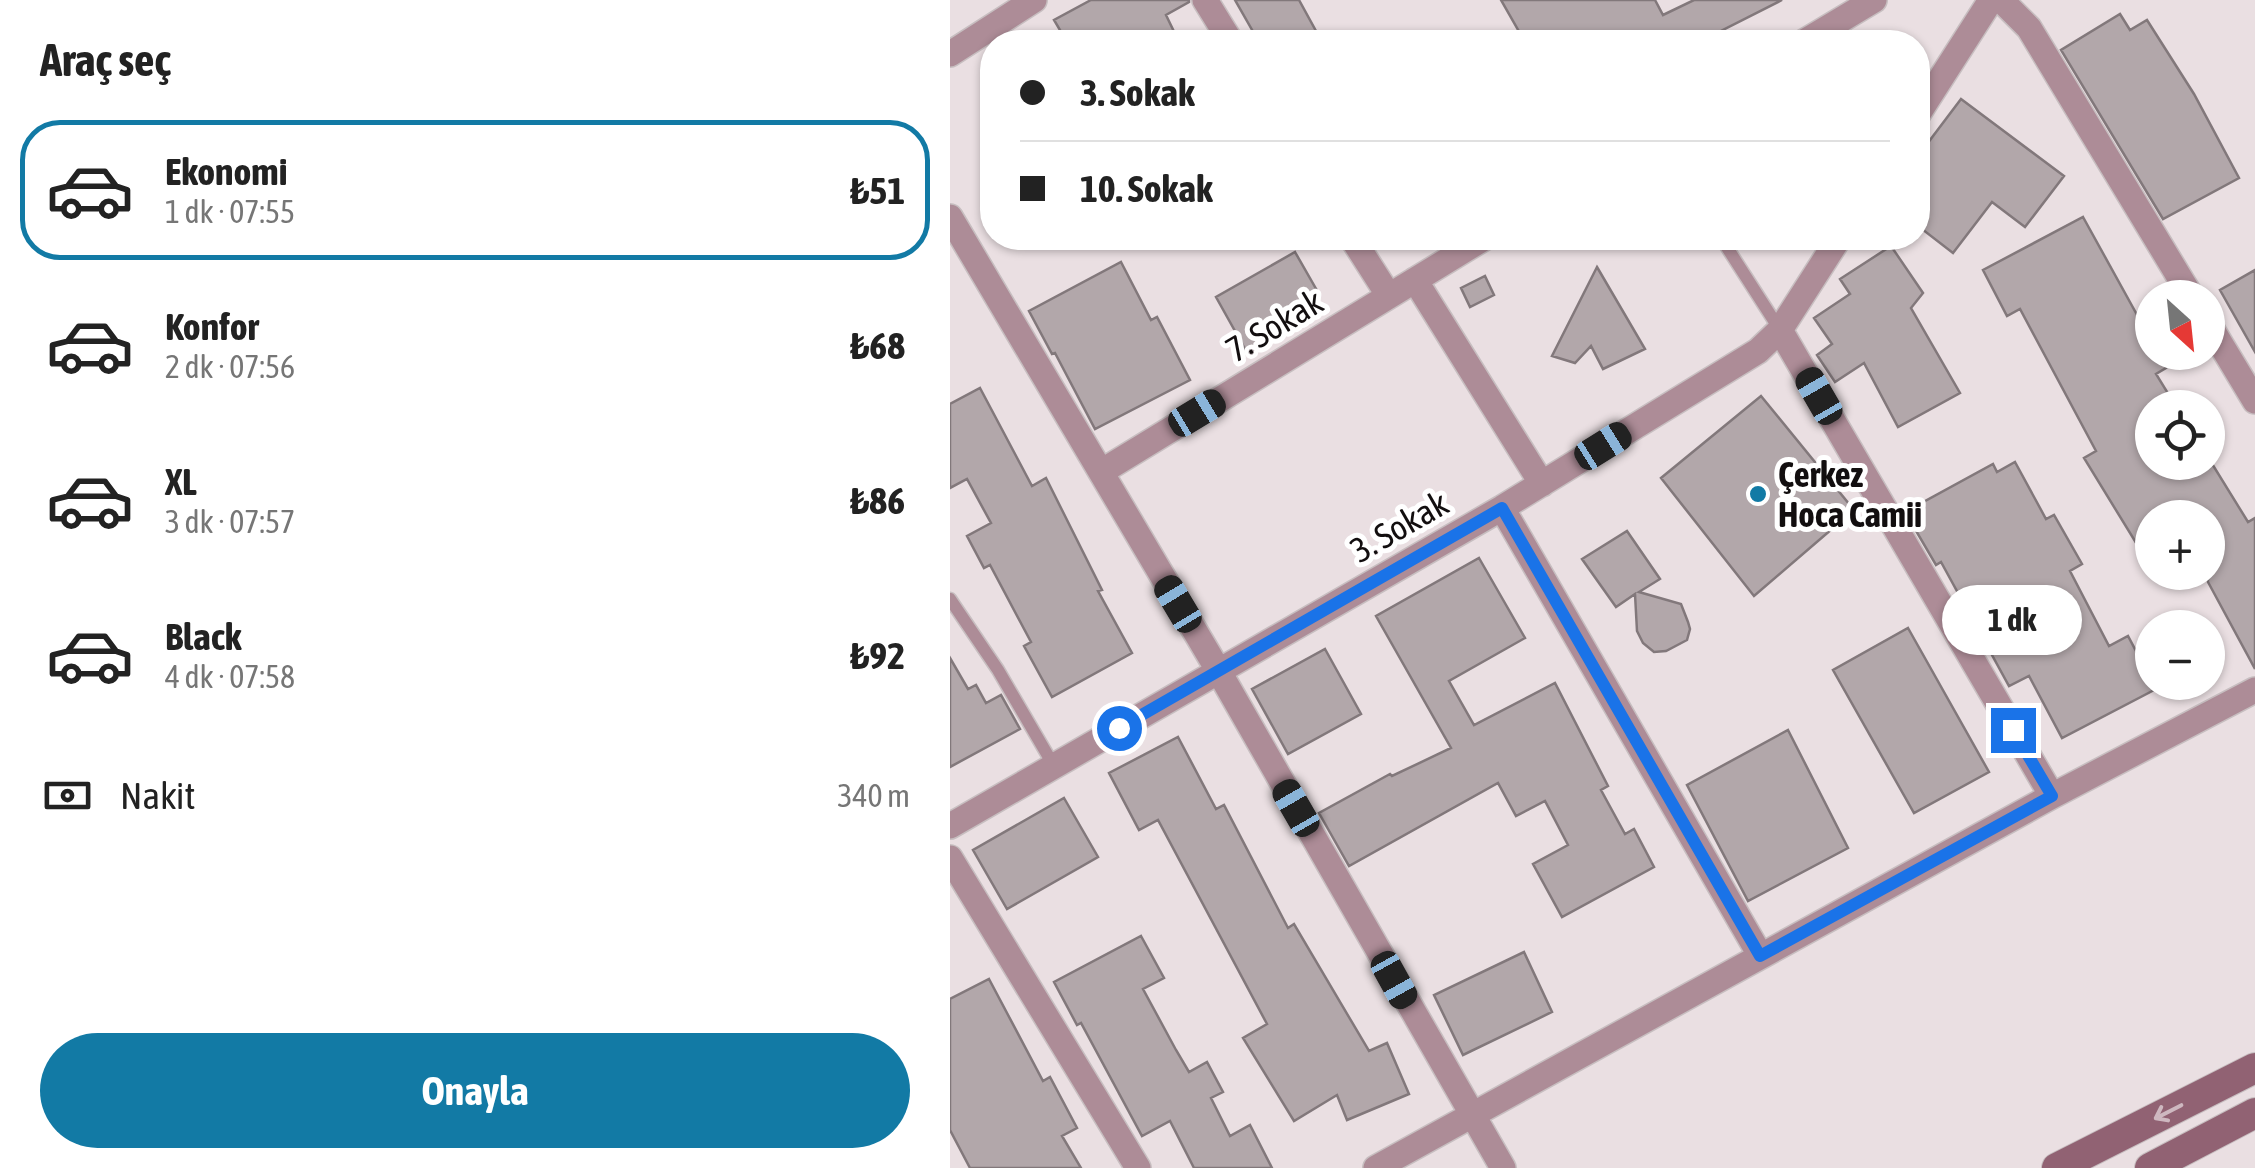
<!DOCTYPE html>
<html lang="tr">
<head>
<meta charset="utf-8">
<style>
	:root { --surface:#fff; --page:#f6f6f6; --text:#222; --muted:#767676; --line:#e0e0e0; --accent:#127aa5 }
	body { margin:0; font-family:"Asap Condensed",sans-serif; background:var(--page); color:var(--text); height:100vh; display:flex; flex-direction:column; font-size:38px; white-space:nowrap }
	* { box-sizing:border-box; margin:0 }
	p { font-size:32px; color:var(--muted) }
	.icon { flex:none; width:55px; height:55px; fill:none; stroke:currentColor; stroke-width:2; stroke-linecap:round; stroke-linejoin:round }
	.map { position:relative; flex:1; overflow:hidden }
	.drawer { display:flex; flex-direction:column; background:var(--surface); width:950px }
	.drawer>* { flex:none }
	.guide { position:absolute; left:30px; top:30px; width:950px; height:220px; border-radius:40px; box-shadow:0 2px 8px #0004; display:grid; align-content:center; height:220px; padding:0 40px; background:var(--surface) }
	.needle { width:65px; rotate:153deg }
	.buttons { position:absolute; left:1185px; top:280px; display:grid; gap:20px }
	.buttons a { display:grid; place-items:center; width:90px; height:90px; border-radius:50%; background:var(--surface); box-shadow:0 2px 8px #0004; font-size:50px }
	.end { position:absolute; width:45px; height:45px; margin:-22px; border:12px solid #1a73e8; background:#fff; box-shadow:0 0 0 5px #fff }
	.from { border-radius:50% }
	.bubble { position:absolute; height:70px; border-radius:35px; background:var(--surface); box-shadow:0 2px 8px #0004; font-size:32px; font-weight:700; line-height:70px; text-align:center }
	.car { position:absolute; width:30px; height:60px; margin:-30px -15px; border-radius:12px; box-shadow:0 0 8px 2px #0007; background:linear-gradient(#222 24%,#8ab4d8 0 40%,#222 0 76%,#8ab4d8 0 86%,#222 0) }
	.guide b { display:flex; align-items:center; gap:35px; height:95px; font-size:38px }
	.guide b+b { border-top:2px solid var(--line) }
	.guide i { width:25px; height:25px; background:var(--text) }
	ul { padding:0; list-style:none }
	li { display:flex; align-items:center; gap:30px; height:140px; margin:0 20px 15px; padding:0 20px; border:5px solid transparent; border-radius:40px }
	li div { flex:1 }
	li b { display:block; font-size:38px }
	li em { font-style:normal; font-weight:700 }
	li.selected { border-color:var(--accent) }
	li>.icon { width:90px; height:90px; stroke-width:1.5 }
	h2 { padding:0 40px; font-size:45px; line-height:120px }
	.pay { display:flex; align-items:center; gap:25px; height:110px; padding:0 40px; font-size:38px }
	.pay p { margin-inline-start:auto }
	.action { display:flex; gap:20px; margin-top:auto; padding:20px 40px }
	.action a { flex:1; height:115px; border-radius:60px; background:var(--accent); color:#fff; font-size:40px; font-weight:700; line-height:115px; text-align:center }
	main { display:flex; flex:1; min-height:0 }
	.map>svg:first-child { display:block }
	.building { fill:#b2a7aa; stroke:#82787b; stroke-width:2.5 }
	.lines { fill:none; stroke-linecap:round; stroke-linejoin:round }
	.lane-casing { stroke:#c7bec0; stroke-width:15 }
	.street-casing { stroke:#c7bec0; stroke-width:28 }
	.secondary-casing { stroke:#c7bec0; stroke-width:32 }
	.lane { stroke:#ad8c97; stroke-width:12 }
	.street { stroke:#ad8c97; stroke-width:25 }
	.secondary { stroke:#916273; stroke-width:30 }
	.oneway { stroke:#ceb8c0 }
	.route { stroke:#1a73e8; stroke-width:12 }
	.poi-dot { fill:#127aa5; stroke:#fff; stroke-width:4 }
	.labels { text-anchor:middle; dominant-baseline:central; stroke-width:10; stroke-linejoin:round; paint-order:stroke }
	.street-label { font-size:35px; fill:#120e0f; stroke:#fff }
	.poi-label { font-size:35px; font-weight:bold; fill:#120e0f; stroke:#fff; text-anchor:start }
</style>
</head>
<body>
<main>
<section class="drawer">
<h2>Araç seç</h2>
<ul>
<li class="selected"><svg class="icon" aria-label="car" viewBox="0 0 24 24"><path d="M5 17H2v-5l4-1 3-4h7l3 4 3 1v5h-3M9 17h6M6 11h13"/><circle cx="7" cy="17" r="2"/><circle cx="17" cy="17" r="2"/></svg><div><b>Ekonomi</b><p>1 dk · 07:55</p></div><em>₺51</em></li>
<li><svg class="icon" aria-label="car" viewBox="0 0 24 24"><path d="M5 17H2v-5l4-1 3-4h7l3 4 3 1v5h-3M9 17h6M6 11h13"/><circle cx="7" cy="17" r="2"/><circle cx="17" cy="17" r="2"/></svg><div><b>Konfor</b><p>2 dk · 07:56</p></div><em>₺68</em></li>
<li><svg class="icon" aria-label="car" viewBox="0 0 24 24"><path d="M5 17H2v-5l4-1 3-4h7l3 4 3 1v5h-3M9 17h6M6 11h13"/><circle cx="7" cy="17" r="2"/><circle cx="17" cy="17" r="2"/></svg><div><b>XL</b><p>3 dk · 07:57</p></div><em>₺86</em></li>
<li><svg class="icon" aria-label="car" viewBox="0 0 24 24"><path d="M5 17H2v-5l4-1 3-4h7l3 4 3 1v5h-3M9 17h6M6 11h13"/><circle cx="7" cy="17" r="2"/><circle cx="17" cy="17" r="2"/></svg><div><b>Black</b><p>4 dk · 07:58</p></div><em>₺92</em></li>
</ul>
<div class="pay"><svg class="icon" aria-label="cash" viewBox="0 0 24 24"><path d="M3 7h18v10H3z"/><circle cx="12" cy="12" r="2"/></svg>Nakit<p>340 m</p></div>
<div class="action"><a>Onayla</a></div>
</section>
<div class="map">
<svg width="1305" height="1168" viewBox="0 0 1305 1168">
	<rect width="100%" height="100%" fill="#eadfe2"/>
	<path class="building" d="M 141,0 L 239,0 L 239,2 L 216,15 L 229,42 L 117,42 L 104,20 Z
		M 285,0 L 349,0 L 372,42 L 309,42 Z
		M 551,0 L 705,0 L 713,15 L 744,0 L 832,0 L 749,42 L 575,42 Z
		M 1170,14 L 1180,30 L 1197,20 L 1244,94 L 1289,178 L 1213,219 L 1111,50 Z
		M 1011,99 L 1114,176 L 1075,227 L 1042,202 L 1003,253 L 968,226 L 968,156 Z
		M 1133,217 L 1202,342 L 1202,352 L 1208,352 L 1216,368 L 1206,374 L 1227,408 L 1202,408 L 1202,462 L 1261,462 L 1298,522 L 1305,518 L 1305,669 L 1258,582 L 1258,518 L 1202,518 L 1202,537 L 1188,546 L 1134,458 L 1146,451 L 1070,309 L 1057,316 L 1033,270 Z
		M 941,246 L 973,293 L 961,308 L 1010,393 L 948,427 L 914,363 L 885,382 L 867,355 L 882,344 L 864,318 L 900,294 L 890,279 Z
		M 345,252 L 369,294 L 308,328 L 318,345 L 299,356 L 266,297 Z
		M 171,262 L 201,320 L 207,317 L 240,380 L 145,429 L 105,353 L 102,354 L 79,311 Z
		M 647,267 L 695,349 L 653,369 L 641,346 L 625,363 L 602,356 Z
		M 1305,270 L 1305,352 L 1270,290 Z
		M 535,276 L 544,295 L 520,307 L 511,288 Z
		M 30,388 L 82,486 L 96,478 L 152,590 L 148,591 L 182,653 L 102,697 L 74,646 L 81,642 L 40,565 L 34,568 L 17,536 L 41,523 L 17,479 L 0,488 L 0,404 Z
		M 811,396 L 904,510 L 804,596 L 711,478 Z
		M 1065,462 L 1096,519 L 1104,515 L 1132,564 L 1120,571 L 1159,646 L 1178,636 L 1206,689 L 1112,738 L 1079,676 L 1059,686 L 991,562 L 986,565 L 955,512 L 1043,464 L 1047,472 Z
		M 677,531 L 710,579 L 689,592 L 731,604 L 738,622 L 740,629 L 737,640 L 716,651 L 704,652 L 693,643 L 687,631 L 685,594 L 666,607 L 632,559 Z
		M 529,558 L 575,638 L 499,681 L 524,725 L 605,683 L 658,786 L 651,790 L 675,834 L 684,829 L 704,867 L 612,917 L 583,864 L 618,845 L 595,801 L 566,816 L 548,783 L 399,866 L 369,813 L 440,774 L 442,776 L 501,748 L 426,616 Z
		M 958,628 L 1039,772 L 964,813 L 883,670 Z
		M 375,649 L 411,714 L 338,754 L 302,689 Z
		M 0,658 L 18,689 L 26,685 L 36,703 L 51,695 L 70,729 L 0,767 Z
		M 838,730 L 898,848 L 798,901 L 737,785 Z
		M 228,737 L 266,809 L 274,805 L 338,928 L 344,924 L 419,1051 L 437,1043 L 459,1094 L 397,1120 L 387,1095 L 344,1121 L 293,1038 L 317,1024 L 208,820 L 189,830 L 159,773 Z
		M 114,798 L 148,857 L 57,909 L 23,850 Z
		M 191,936 L 214,978 L 193,989 L 226,1050 L 239,1072 L 257,1062 L 273,1092 L 261,1098 L 280,1136 L 300,1125 L 322,1168 L 244,1168 L 220,1121 L 192,1136 L 131,1023 L 127,1025 L 104,982 Z
		M 574,952 L 602,1012 L 513,1055 L 484,995 Z
		M 39,979 L 93,1081 L 100,1077 L 127,1128 L 112,1136 L 131,1168 L 20,1168 L 0,1130 L 0,999 Z"/>
	<g class="lines">
		<defs>
			<path id="lane" d="M 771,238 L 830,330
				M 0,599 L 48,670 L 104,766"/>
			<path id="street" d="M 255,0 L 281,42
				M 1051,0 L 1079,28 L 1242,298
				M 854,42 L 924,0
				M 0,54 L 84,0
				M 968,114 L 1041,0
				M 0,217 L 268,670 L 553,1168
				M 402,238 L 439,296
				M 465,280 L 592,484
				M 1258,323 L 1305,401
				M 830,330 L 1102,796
				M 151,472 L 534,238
				M 552,508 L 810,955
				M 0,826 L 552,508 L 808,351 L 830,330 L 889,238
				M 0,858 L 188,1168
				M 426,1168 L 1102,796 L 1305,690"/>
			<path id="secondary" d="M 1107,1168 L 1305,1068
				M 1200,1168 L 1305,1113"/>
		</defs>
		<use href="#lane" class="lane-casing"/>
		<use href="#street" class="street-casing"/>
		<use href="#secondary" class="secondary-casing"/>
		<use href="#lane" class="lane"/>
		<use href="#street" class="street"/>
		<use href="#secondary" class="secondary"/>
	</g>
	<defs><path id="oneway-shaft" d="M-6 0H5M1.5-3L5.5 0L1.5 3" fill="none" stroke-width="1.6" stroke-linecap="round" stroke-linejoin="round" transform="scale(2.5)"/></defs>
	<use class="oneway" href="#oneway-shaft" transform="translate(1218 1112) rotate(153)"/>
	<g class="lines">
		<path class="route" d="M 169,728 L 552,508 L 810,956 L 1102,796 L 1063,730"/>
	</g>
	<circle class="poi-dot" cx="808" cy="494" r="10"/>
	<g class="labels">
		<g class="street-label">
			<text transform="translate(324 325) rotate(-31)">7. Sokak</text>
			<text transform="translate(449 526) rotate(-30)">3. Sokak</text>
		</g>
		<g class="poi-label">
			<text x="828" y="474">Çerkez<tspan x="828" dy="40">Hoca Camii</tspan></text>
		</g>
	</g>
</svg>
<div class="buttons">
<a><svg class="needle" viewBox="-14 -14 28 28"><path d="M0-13l5 13h-10z" fill="#e53935"/><path d="M0 13l5-13h-10z" fill="#767676"/></svg></a>
<a><svg class="icon" aria-label="locate" viewBox="0 0 24 24"><circle cx="12" cy="12" r="6"/><path d="M12 2v4M12 18v4M2 12h4M18 12h4"/></svg></a>
<a>+</a>
<a>−</a>
</div>
<i class="end from" style="left:169px;top:728px"></i>
<i class="end" style="left:1063px;top:730px"></i>
<div class="bubble" style="left:992px;top:585px;width:140px">1 dk</div>
<i class="car" style="left:869px;top:396px;rotate:330deg"></i>
<i class="car" style="left:247px;top:413px;rotate:59deg"></i>
<i class="car" style="left:653px;top:446px;rotate:58deg"></i>
<i class="car" style="left:228px;top:604px;rotate:329deg"></i>
<i class="car" style="left:346px;top:808px;rotate:330deg"></i>
<i class="car" style="left:444px;top:980px;rotate:151deg"></i>
<div class="guide">
<b><i class="from"></i>3. Sokak</b>
<b><i></i>10. Sokak</b>
</div>
</div>
</main>
</body>
</html>
